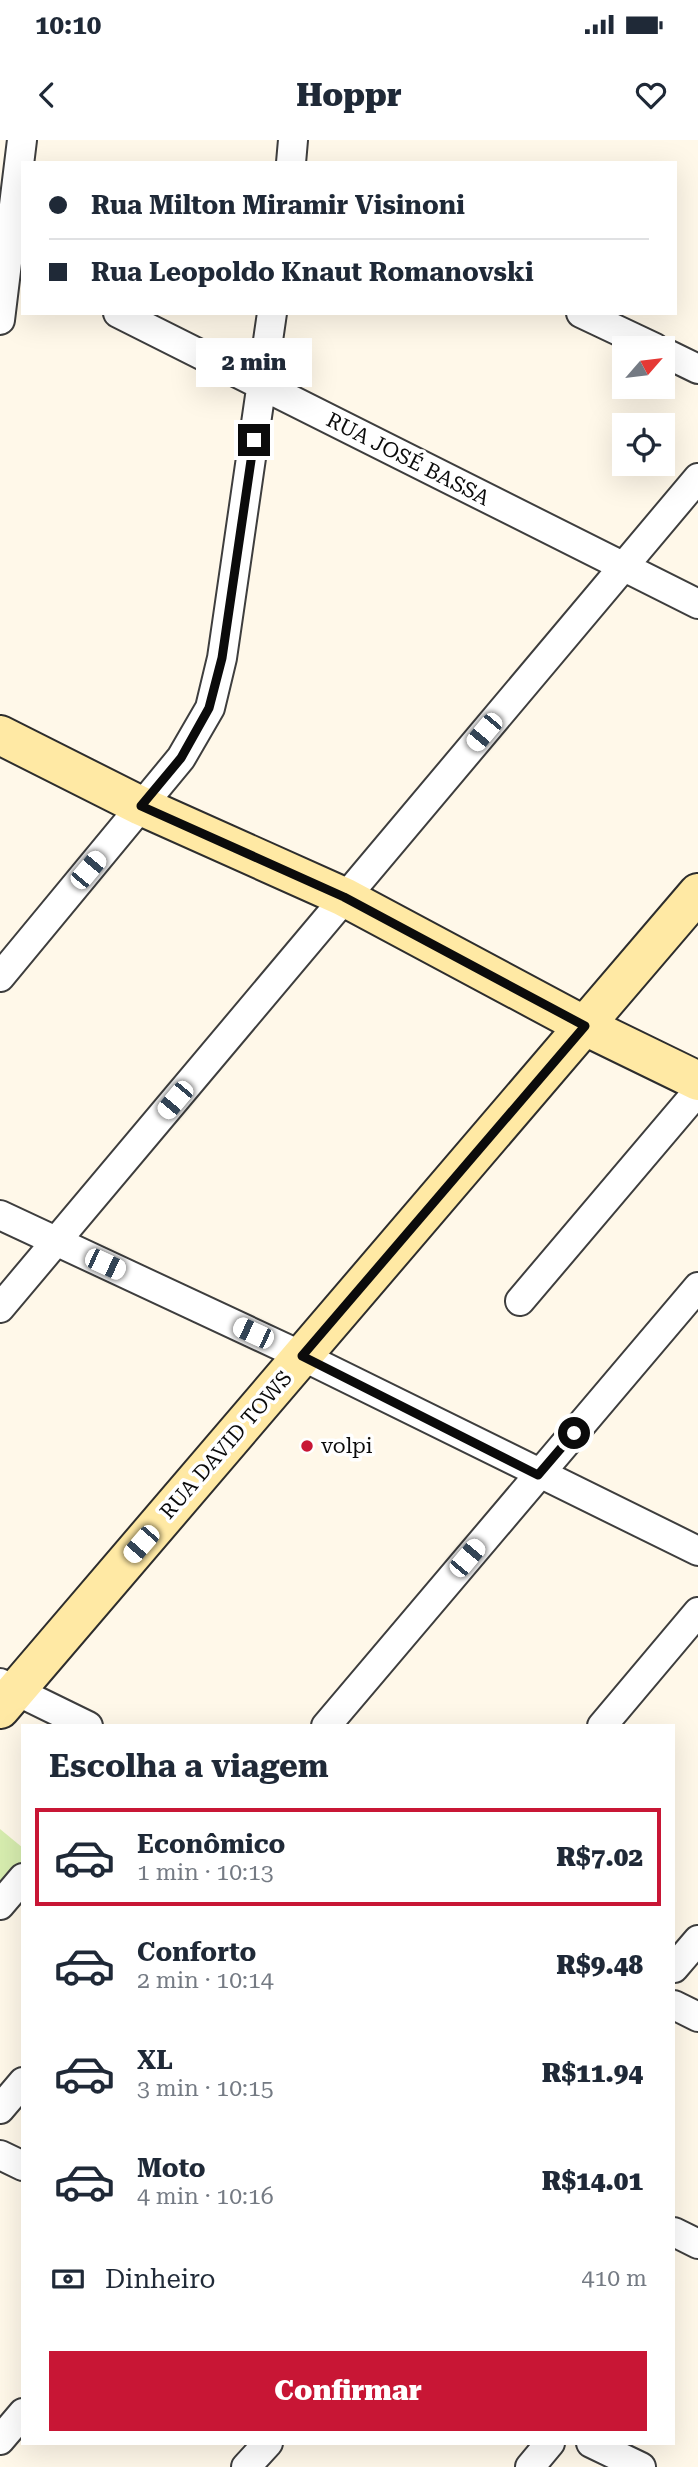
<!DOCTYPE html>
<html lang="pt">
<head>
<meta charset="utf-8">
<style>
	:root { --surface:#fff; --page:#f2f2f3; --text:#1f2937; --muted:#747a83; --line:#e0e1e3; --accent:#c81635 }
	body { margin:0; font-family:"Roboto Serif",serif; background:var(--page); color:var(--text); height:100vh; display:flex; flex-direction:column; font-size:26px; white-space:nowrap }
	* { box-sizing:border-box; margin:0 }
	p { font-size:23px; color:var(--muted) }
	.icon { flex:none; width:38px; height:38px; fill:none; stroke:currentColor; stroke-width:2; stroke-linecap:round; stroke-linejoin:round }
	.map { position:relative; flex:1; overflow:hidden }
	.side { position:absolute; left:21px; top:1584px; width:654px; height:721px; display:flex; flex-direction:column; background:var(--surface); border-radius:0px; box-shadow:0 7px 28px #0002 }
	.side>* { flex:none }
	.hud { position:absolute; left:21px; top:21px; width:656px; height:154px; border-radius:0px; box-shadow:0 7px 28px #0002; display:grid; align-content:center; height:154px; padding:0 28px; background:var(--surface) }
	.needle { width:46px; rotate:62deg }
	.buttons { position:absolute; left:612px; top:196px; display:grid; gap:14px }
	.buttons a { display:grid; place-items:center; width:63px; height:63px; border-radius:0px; background:var(--surface); box-shadow:0 7px 28px #0002; font-size:35px }
	.end { position:absolute; width:32px; height:32px; margin:-16px; border:9px solid #0b0b0b; background:#fff; box-shadow:0 0 0 4px #fff }
	.from { border-radius:50% }
	.bubble { position:absolute; height:49px; border-radius:0px; background:var(--surface); box-shadow:0 7px 28px #0002; font-size:23px; font-weight:800; line-height:49px; text-align:center }
	.car { position:absolute; width:21px; height:42px; margin:-21px -10px; border-radius:9px; box-shadow:0 0 5px 2px #0007; background:linear-gradient(#fff 24%,#345 0 40%,#fff 0 76%,#345 0 86%,#fff 0) }
	.hud b { display:flex; align-items:center; gap:24px; height:66px; font-size:26px }
	.hud b+b { border-top:2px solid var(--line) }
	.hud i { width:18px; height:18px; background:var(--text) }
	ul { padding:0; list-style:none }
	li { display:flex; align-items:center; gap:21px; height:98px; margin:0 14px 10px; padding:0 14px; border:4px solid transparent; border-radius:0px }
	li div { flex:1 }
	li b { display:block; font-size:26px }
	li em { font-style:normal; font-weight:800 }
	li.current { border-color:var(--accent) }
	li>.icon { width:63px; height:63px; stroke-width:1.5 }
	h2 { padding:0 28px; font-size:32px; line-height:84px }
	.pay { display:flex; align-items:center; gap:18px; height:77px; padding:0 28px; font-size:26px }
	.pay p { margin-inline-start:auto }
	.action { display:flex; gap:14px; margin-top:auto; padding:14px 28px }
	.action a { flex:1; height:80px; border-radius:0px; background:var(--accent); color:#fff; font-size:28px; font-weight:800; line-height:80px; text-align:center }
	.status { display:flex; justify-content:space-between; align-items:center; height:49px; padding:0 35px; background:var(--surface); direction:ltr }
	.status svg { height:19px; fill:currentColor }
	header { display:flex; justify-content:space-between; align-items:center; height:91px; padding:0 28px; background:var(--surface); font-size:32px; font-weight:800 }
	.map>svg:first-child { display:block }
	.green { fill:#d7edaf }
	.lines { fill:none; stroke-linecap:round; stroke-linejoin:round }
	.street-casing { stroke:#3e3e3e; stroke-width:32 }
	.secondary-casing { stroke:#2d2d2d; stroke-width:42 }
	.street { stroke:#fff; stroke-width:28 }
	.secondary { stroke:#ffe9a4; stroke-width:38 }
	.route { stroke:#0b0b0b; stroke-width:9 }
	.poi-dot { fill:#c81635; stroke:#fff; stroke-width:2.5 }
	.labels { text-anchor:middle; dominant-baseline:central; stroke-width:7; stroke-linejoin:round; paint-order:stroke }
	.street-label { font-size:21px; fill:#0b0b0b; stroke:#fff }
	.poi-label { font-size:21px; fill:#0b0b0b; stroke:#fff; text-anchor:start }
</style>
</head>
<body>
<div class="status"><b>10:10</b><svg viewBox="0 0 49 12"><path d="M0 12V9h3v3zM5 12V6h3v6zM10 12V3h3v9zM15 12V0h3v12zM26 1h20v11H26zM47 4h2v5h-2z"/></svg></div>
<header><svg class="icon" aria-label="back" viewBox="0 0 24 24"><path d="M15 5l-7 7 7 7"/></svg>Hoppr<svg class="icon" aria-label="heart" viewBox="0 0 24 24"><path d="M12 20l-8-8c-3-5 5-10 8-4 3-6 11-1 8 4z"/></svg></header>
<div class="map">
<svg width="698" height="2327" viewBox="0 0 698 2327">
	<rect width="100%" height="100%" fill="#fff8e9"/>
	<path class="green" d="M 0,1689 L 23,1708 L 23,1724 L 0,1750 Z"/>
	<g class="lines">
		<defs>
			<path id="street" d="M 291,23 L 293,0
				M 118,173 L 698,464
				M 581,173 L 655,208
				M 0,180 L 22,0
				M 663,212 L 698,229
				M 0,837 L 181,618 L 210,568 L 222,518 L 272,173
				M 0,1075 L 302,1216 L 698,1411
				M 520,1161 L 698,951
				M 0,1168 L 698,338
				M 0,1543 L 88,1586
				M 326,1586 L 698,1147
				M 602,1586 L 698,1472
				M 0,1765 L 23,1738
				M 674,1828 L 698,1800
				M 674,1865 L 698,1877
				M 0,1969 L 23,1942
				M 0,2015 L 23,2026
				M 674,2092 L 698,2104
				M 0,2300 L 23,2273
				M 591,2303 L 641,2327
				M 246,2327 L 268,2303
				M 530,2327 L 550,2303"/>
			<path id="secondary" d="M 0,595 L 141,666 L 344,757 L 585,886 L 698,941
				M 0,1569 L 698,753"/>
		</defs>
		<use href="#street" class="street-casing"/>
		<use href="#secondary" class="secondary-casing"/>
		<use href="#street" class="street"/>
		<use href="#secondary" class="secondary"/>
	</g>
	<g class="lines">
		<path class="route" d="M 254,300 L 222,518 L 209,568 L 181,618 L 141,666 L 344,757 L 585,886 L 302,1216 L 538,1335 L 574,1293"/>
	</g>
	<circle class="poi-dot" cx="307" cy="1306" r="7"/>
	<g class="labels">
		<g class="street-label">
			<text transform="translate(408 319) rotate(27)">RUA JOSÉ BASSA</text>
			<text transform="translate(226 1305) rotate(-49)">RUA DAVID TOWS</text>
		</g>
		<g class="poi-label">
			<text x="321" y="1306">volpi</text>
		</g>
	</g>
</svg>
<div class="buttons">
<a><svg class="needle" viewBox="-14 -14 28 28"><path d="M0-13l5 13h-10z" fill="#e53935"/><path d="M0 13l5-13h-10z" fill="#747a83"/></svg></a>
<a><svg class="icon" aria-label="locate" viewBox="0 0 24 24"><circle cx="12" cy="12" r="6"/><path d="M12 2v4M12 18v4M2 12h4M18 12h4"/></svg></a>
</div>
<i class="end from" style="left:574px;top:1293px"></i>
<i class="end" style="left:254px;top:300px"></i>
<div class="bubble" style="left:196px;top:198px;width:116px">2 min</div>
<i class="car" style="left:484px;top:592px;rotate:220deg"></i>
<i class="car" style="left:88px;top:730px;rotate:40deg"></i>
<i class="car" style="left:175px;top:960px;rotate:220deg"></i>
<i class="car" style="left:105px;top:1124px;rotate:115deg"></i>
<i class="car" style="left:253px;top:1193px;rotate:295deg"></i>
<i class="car" style="left:141px;top:1404px;rotate:221deg"></i>
<i class="car" style="left:467px;top:1418px;rotate:40deg"></i>
<div class="hud">
<b><i class="from"></i>Rua Milton Miramir Visinoni</b>
<b><i></i>Rua Leopoldo Knaut Romanovski</b>
</div>
<section class="side">
<h2>Escolha a viagem</h2>
<ul>
<li class="current"><svg class="icon" aria-label="car" viewBox="0 0 24 24"><path d="M5 17H2v-5l4-1 3-4h7l3 4 3 1v5h-3M9 17h6M6 11h13"/><circle cx="7" cy="17" r="2"/><circle cx="17" cy="17" r="2"/></svg><div><b>Econômico</b><p>1 min · 10:13</p></div><em>R$7.02</em></li>
<li><svg class="icon" aria-label="car" viewBox="0 0 24 24"><path d="M5 17H2v-5l4-1 3-4h7l3 4 3 1v5h-3M9 17h6M6 11h13"/><circle cx="7" cy="17" r="2"/><circle cx="17" cy="17" r="2"/></svg><div><b>Conforto</b><p>2 min · 10:14</p></div><em>R$9.48</em></li>
<li><svg class="icon" aria-label="car" viewBox="0 0 24 24"><path d="M5 17H2v-5l4-1 3-4h7l3 4 3 1v5h-3M9 17h6M6 11h13"/><circle cx="7" cy="17" r="2"/><circle cx="17" cy="17" r="2"/></svg><div><b>XL</b><p>3 min · 10:15</p></div><em>R$11.94</em></li>
<li><svg class="icon" aria-label="car" viewBox="0 0 24 24"><path d="M5 17H2v-5l4-1 3-4h7l3 4 3 1v5h-3M9 17h6M6 11h13"/><circle cx="7" cy="17" r="2"/><circle cx="17" cy="17" r="2"/></svg><div><b>Moto</b><p>4 min · 10:16</p></div><em>R$14.01</em></li>
</ul>
<div class="pay"><svg class="icon" aria-label="cash" viewBox="0 0 24 24"><path d="M3 7h18v10H3z"/><circle cx="12" cy="12" r="2"/></svg>Dinheiro<p>410 m</p></div>
<div class="action"><a>Confirmar</a></div>
</section>
</div>
</body>
</html>
